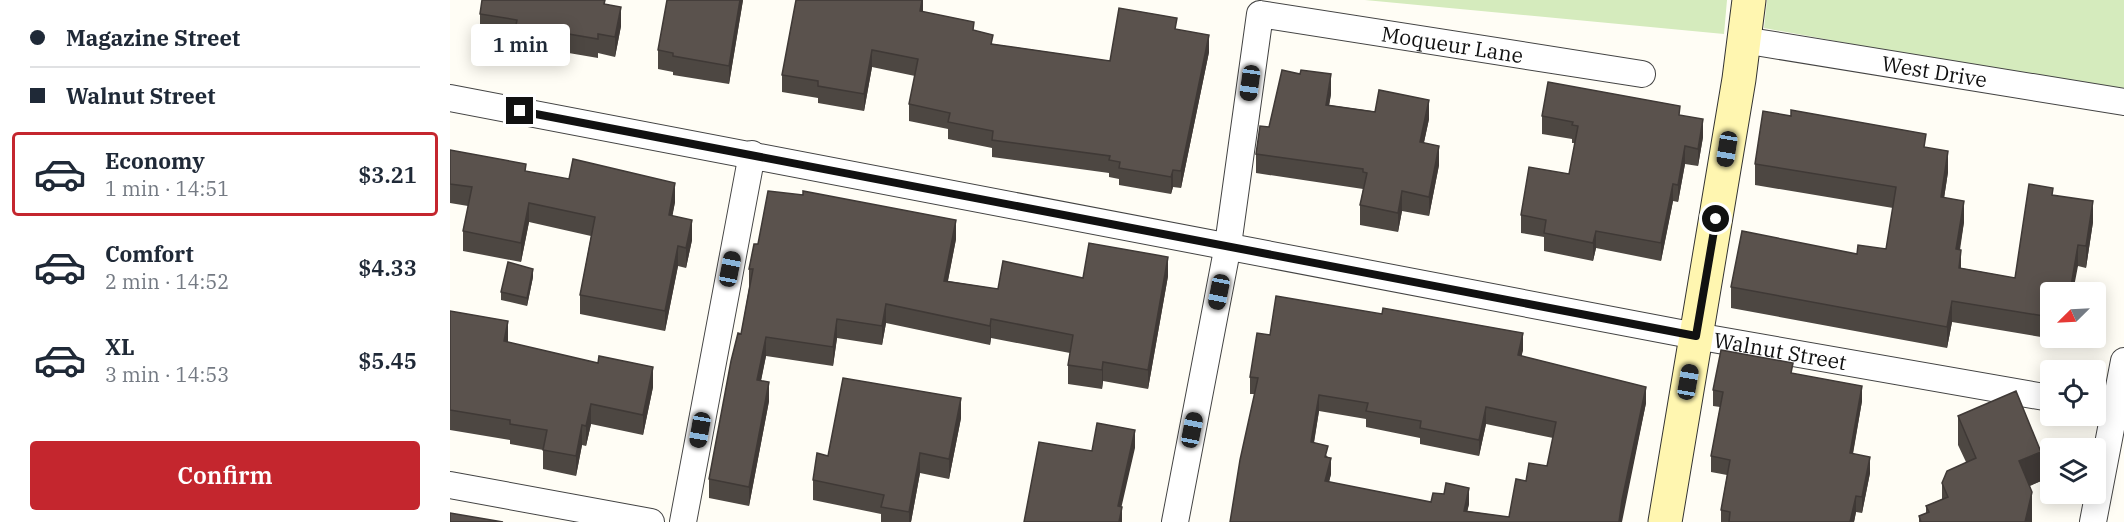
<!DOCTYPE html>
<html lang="en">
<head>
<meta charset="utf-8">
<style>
	:root { --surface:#fff; --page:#f6f6f7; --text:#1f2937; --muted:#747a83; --line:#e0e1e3; --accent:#c4262e }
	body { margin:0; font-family:"IBM Plex Serif",serif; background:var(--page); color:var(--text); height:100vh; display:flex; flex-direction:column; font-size:22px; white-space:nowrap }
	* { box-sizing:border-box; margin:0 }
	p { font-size:20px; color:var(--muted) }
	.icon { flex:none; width:33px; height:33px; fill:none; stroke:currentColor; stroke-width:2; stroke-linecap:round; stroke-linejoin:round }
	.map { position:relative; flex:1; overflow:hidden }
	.sheet { display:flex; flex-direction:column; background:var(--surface); width:450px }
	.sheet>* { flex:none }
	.top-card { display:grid; align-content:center; height:132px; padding:0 30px; background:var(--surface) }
	.needle { width:39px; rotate:246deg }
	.tools { position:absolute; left:1590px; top:282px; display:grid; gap:12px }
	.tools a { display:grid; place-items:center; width:66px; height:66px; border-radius:6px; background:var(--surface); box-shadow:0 3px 15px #0003; font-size:30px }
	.end { position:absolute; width:27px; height:27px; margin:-14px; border:8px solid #111; background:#fff; box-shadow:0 0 0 3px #fff }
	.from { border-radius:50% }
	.bubble { position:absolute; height:42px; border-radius:6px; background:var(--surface); box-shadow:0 3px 15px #0003; font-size:20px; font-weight:600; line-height:42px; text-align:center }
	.car { position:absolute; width:18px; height:36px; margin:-18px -9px; border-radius:8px; box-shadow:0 0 4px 2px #0007; background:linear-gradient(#222 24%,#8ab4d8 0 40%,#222 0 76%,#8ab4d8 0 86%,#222 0) }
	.top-card b { display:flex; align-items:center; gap:21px; height:57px; font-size:22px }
	.top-card b+b { border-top:2px solid var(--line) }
	.top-card i { width:15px; height:15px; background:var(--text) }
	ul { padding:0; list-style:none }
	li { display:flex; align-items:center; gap:18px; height:84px; margin:0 12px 9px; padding:0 18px; border:3px solid transparent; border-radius:6px }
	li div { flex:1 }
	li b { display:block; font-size:22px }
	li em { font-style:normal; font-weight:600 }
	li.current { border-color:var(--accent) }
	li>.icon { width:54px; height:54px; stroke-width:1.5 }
	.primary-button { display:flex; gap:12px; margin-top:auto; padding:12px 30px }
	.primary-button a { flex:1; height:69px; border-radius:6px; background:var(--accent); color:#fff; font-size:24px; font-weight:600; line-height:69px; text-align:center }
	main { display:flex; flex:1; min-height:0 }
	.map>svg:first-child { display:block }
	.green { fill:#d5ebbd }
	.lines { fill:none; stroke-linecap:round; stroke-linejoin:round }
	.street-casing { stroke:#444; stroke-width:28 }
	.secondary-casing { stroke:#333; stroke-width:35 }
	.street { stroke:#fff; stroke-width:26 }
	.secondary { stroke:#fff6b0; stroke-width:33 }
	.wall { fill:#4d4742; fill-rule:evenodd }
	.shaded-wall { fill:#3f3936 }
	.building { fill:#5a524d; stroke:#3f3936; stroke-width:1.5; fill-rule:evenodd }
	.route { stroke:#111; stroke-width:8 }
	.labels { text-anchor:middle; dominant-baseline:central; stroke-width:6; stroke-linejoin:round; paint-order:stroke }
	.street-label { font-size:21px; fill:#111; stroke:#fff }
</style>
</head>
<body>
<main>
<section class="sheet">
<div class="top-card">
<b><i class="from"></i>Magazine Street</b>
<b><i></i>Walnut Street</b>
</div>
<ul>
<li class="current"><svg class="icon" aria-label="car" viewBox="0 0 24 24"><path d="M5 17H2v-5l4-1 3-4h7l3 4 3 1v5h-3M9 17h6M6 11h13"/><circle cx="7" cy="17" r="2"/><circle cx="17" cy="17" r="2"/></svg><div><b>Economy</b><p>1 min · 14:51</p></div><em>$3.21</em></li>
<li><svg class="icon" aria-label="car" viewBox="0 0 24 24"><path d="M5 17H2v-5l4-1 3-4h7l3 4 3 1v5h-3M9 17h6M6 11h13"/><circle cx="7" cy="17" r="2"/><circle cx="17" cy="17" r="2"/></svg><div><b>Comfort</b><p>2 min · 14:52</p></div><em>$4.33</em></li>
<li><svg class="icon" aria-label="car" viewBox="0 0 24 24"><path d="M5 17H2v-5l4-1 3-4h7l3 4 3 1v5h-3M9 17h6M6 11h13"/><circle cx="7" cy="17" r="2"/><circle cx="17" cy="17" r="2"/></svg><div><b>XL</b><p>3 min · 14:53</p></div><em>$5.45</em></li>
</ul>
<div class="primary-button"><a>Confirm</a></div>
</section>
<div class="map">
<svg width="1674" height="522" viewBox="0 0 1674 522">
	<rect width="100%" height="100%" fill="#fffdf5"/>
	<path class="green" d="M 915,0 L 1277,0 L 1274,34 Z
		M 1317,0 L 1674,0 L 1674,94 L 1314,28 Z"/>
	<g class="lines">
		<defs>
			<g id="street">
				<path id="s1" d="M 1293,40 L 1674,102"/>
				<path id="s2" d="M 0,98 L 1246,336 L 1600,398"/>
				<path d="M 0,485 L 201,522"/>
				<path d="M 233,522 L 302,154"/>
				<path id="s3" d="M 725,522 L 778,245 L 810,14 L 1192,74"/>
				<path d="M 1643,522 L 1674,361"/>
			</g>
			<path id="secondary" d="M 1215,522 L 1289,79 L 1299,0"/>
		</defs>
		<use href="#street" class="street-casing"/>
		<use href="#secondary" class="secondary-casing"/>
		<use href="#street" class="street"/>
		<use href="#secondary" class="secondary"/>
	</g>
	<path class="wall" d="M 293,0 L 279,84 L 223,75 L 223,72 L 208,69 L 208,50 Z
		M 473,0 L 473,12 L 524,31 L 543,44 L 660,61 L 727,29 L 759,52 L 731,188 L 723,187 L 721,194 L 669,185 L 669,179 L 659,177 L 659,173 L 542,157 L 542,148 L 498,139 L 498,129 L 459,121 L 459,104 L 465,76 L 422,67 L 414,111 L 368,103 L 368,98 L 332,92 L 332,75 Z
		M 158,4 L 171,26 L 165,57 L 148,53 L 148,58 L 66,44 L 66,39 L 30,33 L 30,14 Z
		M 881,94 L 879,105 L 979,119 L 974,142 L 989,165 L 979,216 L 952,211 L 948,232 L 910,225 L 910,205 L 913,189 L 806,173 L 806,154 L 819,127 Z
		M 1230,115 L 1253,137 L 1248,166 L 1235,164 L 1228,202 L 1223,201 L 1211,261 L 1146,248 L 1143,261 L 1094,251 L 1094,237 L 1071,233 L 1071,215 L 1119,174 L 1125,143 L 1122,143 L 1122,139 L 1092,134 L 1092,116 Z
		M 1476,147 L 1498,172 L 1494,198 L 1514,222 L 1510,250 L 1511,268 L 1565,278 L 1603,195 L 1643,222 L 1636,268 L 1628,266 L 1600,292 L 1600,338 L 1646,338 L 1649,323 L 1644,346 L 1502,322 L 1497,348 L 1281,308 L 1281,287 L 1407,254 L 1436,249 L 1443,208 L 1305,185 L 1305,164 Z
		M 0,150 L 76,172 L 225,202 L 222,216 L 242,240 L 236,268 L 228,266 L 215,331 L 130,314 L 130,295 L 141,236 L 79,222 L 71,262 L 13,251 L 13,231 L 18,206 L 0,203 Z
		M 506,239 L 498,281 L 548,289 L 633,278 L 718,276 L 698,389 L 653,381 L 652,389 L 618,384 L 618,365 L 620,353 L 541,338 L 540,345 L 436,323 L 432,345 L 387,338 L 383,366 L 316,356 L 311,381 L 319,401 L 299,506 L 259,498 L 259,479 L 291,334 L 299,288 L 299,269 L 308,244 Z
		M 83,277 L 77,306 L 51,300 L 51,292 Z
		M 0,311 L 57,342 L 203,387 L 193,435 L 141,424 L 136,446 L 132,445 L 126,476 L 93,469 L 93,450 L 60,444 L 60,440 L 0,430 Z
		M 820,335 L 1073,350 L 1071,356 L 1196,403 L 1172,516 L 780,522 L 805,394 L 800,394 L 800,377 ZM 869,411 L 916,419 L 916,427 L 970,438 L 970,444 L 1029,456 L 1036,424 L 1103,438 L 1097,466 L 1076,481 L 1059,517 L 1017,511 L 1019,504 L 981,502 L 879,482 L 881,474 L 878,457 L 864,443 Z
		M 1343,373 L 1412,401 L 1403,454 L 1420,473 L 1412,513 L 1406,512 L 1404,522 L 1271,522 L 1271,510 L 1277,475 L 1261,472 L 1261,456 L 1270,407 L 1263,406 L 1263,390 Z
		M 1508,416 L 1591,481 L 1580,486 L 1582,522 L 1469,522 L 1469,516 L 1476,513 L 1476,506 L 1492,499 L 1492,483 L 1516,462 L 1508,445 Z
		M 511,418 L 499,479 L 470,473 L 461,522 L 431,522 L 431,514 L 363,500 L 363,480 L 378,456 Z"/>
	<path class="shaded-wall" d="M 290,0 L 293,0 L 279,84 L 279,66 Z
		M 472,0 L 473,0 L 473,11 L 470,28 L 470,11 Z
		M 171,7 L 171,26 L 165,57 L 165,37 Z
		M 759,35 L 759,52 L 731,188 L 731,171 Z
		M 422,50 L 422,67 L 414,111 L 414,94 Z
		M 881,74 L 881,94 L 876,124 L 876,105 Z
		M 979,100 L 979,119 L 970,161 L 970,142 Z
		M 1253,119 L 1253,137 L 1248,166 L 1248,149 Z
		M 989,146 L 989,165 L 979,216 L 979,197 Z
		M 1235,146 L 1235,164 L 1228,202 L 1228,185 Z
		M 1498,151 L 1498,172 L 1491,218 L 1491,197 Z
		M 723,170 L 723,187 L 721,194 L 721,177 Z
		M 225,183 L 225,202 L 219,235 L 219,215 Z
		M 1223,184 L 1223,201 L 1211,261 L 1211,243 Z
		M 952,191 L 952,211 L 948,232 L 948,213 Z
		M 1514,201 L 1514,222 L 1506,270 L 1506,249 Z
		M 1643,201 L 1643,222 L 1636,268 L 1636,246 Z
		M 79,203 L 79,222 L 71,262 L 71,243 Z
		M 242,220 L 242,240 L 236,268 L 236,248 Z
		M 506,220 L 506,239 L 494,300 L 494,281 Z
		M 1146,231 L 1146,248 L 1143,261 L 1143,243 Z
		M 1628,245 L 1628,266 L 1623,292 L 1620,292 Z
		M 228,246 L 228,266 L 215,331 L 215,311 Z
		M 1511,250 L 1511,271 L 1509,268 Z
		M 718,257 L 718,276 L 698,389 L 698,370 Z
		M 83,269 L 83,277 L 77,306 L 77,298 Z
		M 1502,301 L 1502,322 L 1497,348 L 1497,327 Z
		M 1649,302 L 1649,323 L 1644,346 L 1646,319 Z
		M 436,304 L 436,323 L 432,345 L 432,326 Z
		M 387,319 L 387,338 L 383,366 L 383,347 Z
		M 541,319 L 541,338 L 540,345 L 540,326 Z
		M 58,321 L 58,341 L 54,361 L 54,341 Z
		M 1073,333 L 1073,350 L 1068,372 L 1068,355 Z
		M 316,337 L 316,356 L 307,399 L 307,380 Z
		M 653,362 L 653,381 L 652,389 L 652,370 Z
		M 203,367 L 203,387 L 193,435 L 193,415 Z
		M 319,382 L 319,401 L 299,506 L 299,487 Z
		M 1412,386 L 1412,401 L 1400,469 L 1400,453 Z
		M 1196,387 L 1196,403 L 1172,522 L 1169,522 L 1172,500 Z
		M 869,395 L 869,411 L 861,459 L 861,442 Z
		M 511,398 L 511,418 L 499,479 L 499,459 Z
		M 141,404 L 141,424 L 136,446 L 136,426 Z
		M 1036,407 L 1036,424 L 1029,456 L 1029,440 Z
		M 132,425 L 132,445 L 126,476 L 126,456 Z
		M 685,430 L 685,448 L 668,522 L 668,506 Z
		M 1591,452 L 1591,481 L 1569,490 L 1569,461 Z
		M 470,453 L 470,473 L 461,522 L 459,522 L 459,512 Z
		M 1420,457 L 1420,473 L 1412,513 L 1412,497 Z
		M 881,458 L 881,474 L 875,497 L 875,481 Z
		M 1019,488 L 1019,504 L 1015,522 L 1014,511 Z
		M 1582,492 L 1582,522 L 1575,522 Z
		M 1406,496 L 1406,512 L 1404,522 L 1400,522 Z
		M 672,507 L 672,522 L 669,522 Z"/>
	<path class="building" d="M 32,0 L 155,0 L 154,4 L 171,7 L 165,37 L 148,34 L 148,39 L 66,25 L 67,20 L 30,14 Z
		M 217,0 L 290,0 L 279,66 L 223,56 L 223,53 L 208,50 Z
		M 346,0 L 472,0 L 470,11 L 524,22 L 523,30 L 543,35 L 541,44 L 660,61 L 669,8 L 727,18 L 725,29 L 759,35 L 731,171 L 723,170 L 721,177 L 669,168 L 670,162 L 659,160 L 660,156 L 542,140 L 543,131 L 498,122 L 500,113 L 459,104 L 468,59 L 422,50 L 414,94 L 368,86 L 368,81 L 332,75 Z
		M 832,70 L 850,74 L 851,70 L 881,74 L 876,105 L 925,112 L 929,90 L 979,100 L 970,142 L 989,146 L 979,197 L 952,191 L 948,213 L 910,205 L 917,173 L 913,172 L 913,169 L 806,154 L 810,126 L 819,127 Z
		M 1098,82 L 1230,106 L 1229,115 L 1253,119 L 1248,149 L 1235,146 L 1228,185 L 1223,184 L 1211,243 L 1146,231 L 1143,243 L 1094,233 L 1096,220 L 1071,215 L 1079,167 L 1119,174 L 1128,126 L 1122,125 L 1123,122 L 1092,116 Z
		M 1341,110 L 1476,134 L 1474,147 L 1498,151 L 1491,197 L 1514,201 L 1506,249 L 1511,250 L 1509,268 L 1565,278 L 1579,184 L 1603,188 L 1602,195 L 1643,201 L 1636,246 L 1628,245 L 1620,292 L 1600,292 L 1600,317 L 1502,301 L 1497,327 L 1281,287 L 1292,231 L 1407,254 L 1408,245 L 1436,249 L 1446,187 L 1305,164 L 1313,111 L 1341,116 Z
		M 0,150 L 76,164 L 75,171 L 119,179 L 123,159 L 225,183 L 219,215 L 242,220 L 236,248 L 228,246 L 215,311 L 130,295 L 145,217 L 79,203 L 71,243 L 13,231 L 22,187 L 0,184 Z
		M 318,191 L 353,195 L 353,191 L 506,220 L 494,281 L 548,289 L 553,261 L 633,278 L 639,243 L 718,257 L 698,370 L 653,362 L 652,370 L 618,365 L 623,335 L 541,319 L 540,326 L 436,304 L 432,326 L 387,319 L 383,347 L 316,337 L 307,380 L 319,382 L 299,487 L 259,479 L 281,361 L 288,333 L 291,334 L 303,269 L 299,269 L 304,244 L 308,244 Z
		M 58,262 L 83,269 L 77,298 L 51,292 Z
		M 826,296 L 932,314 L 933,308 L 1073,333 L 1068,355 L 1196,387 L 1172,500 L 1169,522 L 780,522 L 790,460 L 808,378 L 800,377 L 807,333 L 820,335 ZM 869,395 L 918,403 L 916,411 L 971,421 L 970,428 L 1029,440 L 1036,407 L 1106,422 L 1097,466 L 1079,463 L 1076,481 L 1066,479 L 1059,517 L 1014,511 L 1019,488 L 996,483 L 994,494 L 983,493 L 981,502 L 875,481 L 881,458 L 875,457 L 878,446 L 861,442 Z
		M 1646,301 L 1649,302 L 1646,319 Z
		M 0,311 L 58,321 L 54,341 L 148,363 L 149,356 L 203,367 L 193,415 L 141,404 L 136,426 L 132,425 L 126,456 L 93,450 L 97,430 L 60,424 L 60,420 L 0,410 Z
		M 1271,350 L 1343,363 L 1341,373 L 1412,386 L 1400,453 L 1420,457 L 1412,497 L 1406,496 L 1400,522 L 1279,522 L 1280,512 L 1271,510 L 1280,460 L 1261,456 L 1273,392 L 1263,390 Z
		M 393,378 L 511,398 L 499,459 L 470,453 L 459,512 L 431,507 L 434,495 L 363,480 L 367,453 L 378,456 Z
		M 1566,391 L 1591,452 L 1569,461 L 1582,492 L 1575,522 L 1471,522 L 1469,516 L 1479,512 L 1476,506 L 1498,497 L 1492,483 L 1497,471 L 1526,458 L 1508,416 Z
		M 647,423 L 685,430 L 668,506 L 672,507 L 669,522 L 574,522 L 589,442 L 642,451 Z
		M 0,513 L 53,522 L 0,522 Z"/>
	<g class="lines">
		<path class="route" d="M 70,111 L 1246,336 L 1266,219"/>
	</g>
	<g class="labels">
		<g class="street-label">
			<text stroke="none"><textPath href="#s3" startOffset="710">Moqueur Lane</textPath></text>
			<text stroke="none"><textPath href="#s1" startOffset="194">West Drive</textPath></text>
			<text stroke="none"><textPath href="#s2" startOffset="1354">Walnut Street</textPath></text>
		</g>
	</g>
</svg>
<div class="tools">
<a><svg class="needle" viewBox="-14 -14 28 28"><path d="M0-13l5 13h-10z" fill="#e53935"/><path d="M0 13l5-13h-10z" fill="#747a83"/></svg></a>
<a><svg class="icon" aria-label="locate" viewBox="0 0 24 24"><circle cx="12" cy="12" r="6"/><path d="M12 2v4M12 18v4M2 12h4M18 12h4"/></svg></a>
<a><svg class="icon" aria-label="layers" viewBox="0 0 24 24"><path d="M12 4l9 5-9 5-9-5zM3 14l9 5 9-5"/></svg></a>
</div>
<i class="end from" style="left:1266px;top:219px"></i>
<i class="end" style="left:70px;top:111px"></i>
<div class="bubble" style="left:21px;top:24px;width:99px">1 min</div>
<i class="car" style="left:800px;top:83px;rotate:188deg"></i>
<i class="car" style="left:1277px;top:149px;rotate:189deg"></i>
<i class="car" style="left:280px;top:269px;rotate:11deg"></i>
<i class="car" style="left:769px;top:292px;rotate:191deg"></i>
<i class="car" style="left:1238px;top:382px;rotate:10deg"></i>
<i class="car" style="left:250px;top:430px;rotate:190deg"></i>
<i class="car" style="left:742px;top:430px;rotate:11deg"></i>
</div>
</main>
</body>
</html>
